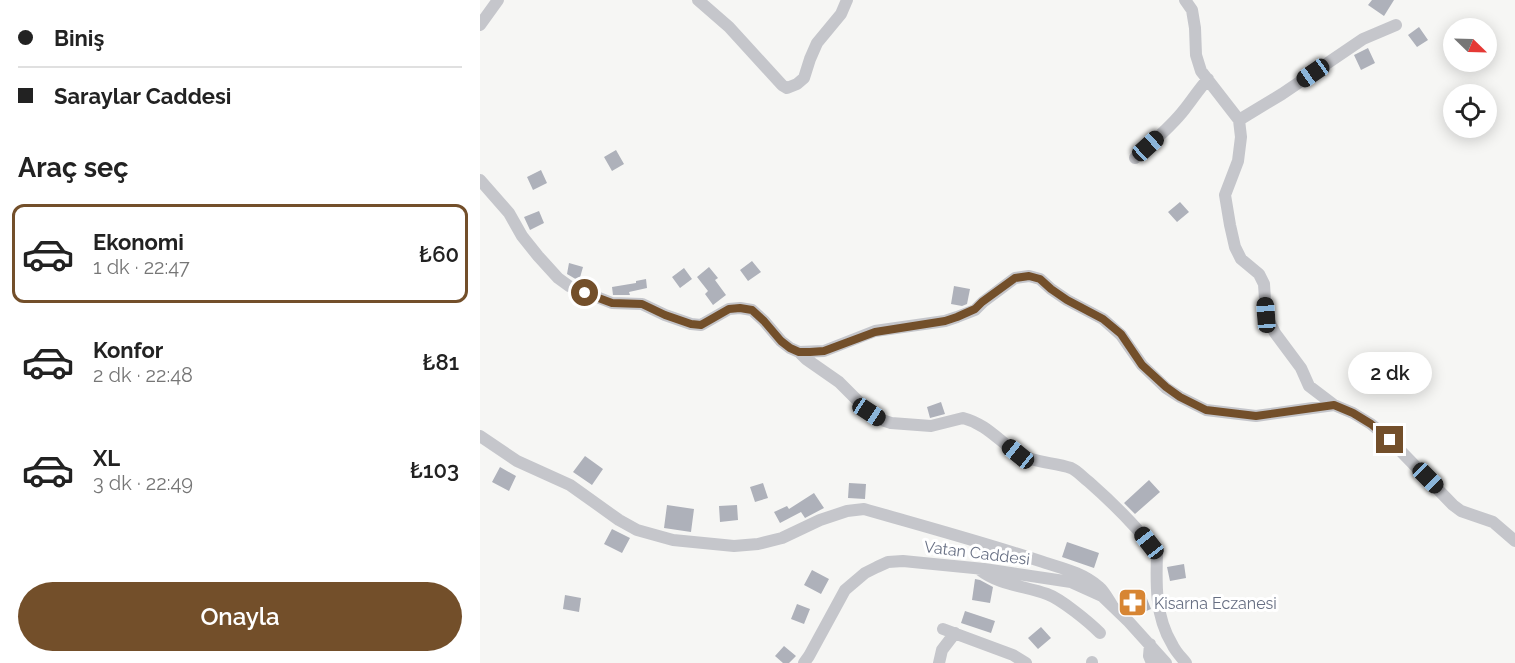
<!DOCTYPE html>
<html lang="tr">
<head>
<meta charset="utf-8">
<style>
	:root { --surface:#fff; --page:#f6f6f6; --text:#222; --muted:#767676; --line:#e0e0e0; --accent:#734f2a }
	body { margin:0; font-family:Raleway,sans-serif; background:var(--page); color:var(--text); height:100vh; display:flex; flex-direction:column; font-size:22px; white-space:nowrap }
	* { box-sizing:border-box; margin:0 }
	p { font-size:20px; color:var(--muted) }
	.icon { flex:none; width:33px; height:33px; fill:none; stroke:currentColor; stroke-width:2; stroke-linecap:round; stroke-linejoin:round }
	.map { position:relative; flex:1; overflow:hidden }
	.panel { display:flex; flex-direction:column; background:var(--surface); width:480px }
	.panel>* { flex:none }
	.top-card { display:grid; align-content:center; height:132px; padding:0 18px; background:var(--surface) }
	.needle { width:39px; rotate:113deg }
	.buttons { position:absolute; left:963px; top:18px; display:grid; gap:12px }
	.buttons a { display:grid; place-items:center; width:54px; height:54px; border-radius:50%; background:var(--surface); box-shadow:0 3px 15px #0003; font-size:30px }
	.end { position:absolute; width:27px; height:27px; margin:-14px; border:8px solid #734f2a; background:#fff; box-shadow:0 0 0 3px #fff }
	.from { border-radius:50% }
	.bubble { position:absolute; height:42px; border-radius:21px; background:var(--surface); box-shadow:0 3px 15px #0003; font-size:20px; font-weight:600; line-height:42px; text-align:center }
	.car { position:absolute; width:18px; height:36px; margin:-18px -9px; border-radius:8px; box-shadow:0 0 4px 2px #0007; background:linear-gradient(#222 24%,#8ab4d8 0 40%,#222 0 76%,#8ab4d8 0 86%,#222 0) }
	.top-card b { display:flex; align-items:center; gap:21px; height:57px; font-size:22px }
	.top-card b+b { border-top:2px solid var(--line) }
	.top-card i { width:15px; height:15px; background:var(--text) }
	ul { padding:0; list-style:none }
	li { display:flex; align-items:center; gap:18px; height:99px; margin:0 12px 9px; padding:0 6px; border:3px solid transparent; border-radius:12px }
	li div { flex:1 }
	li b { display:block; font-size:22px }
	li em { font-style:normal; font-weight:600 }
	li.selected { border-color:var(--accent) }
	li>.icon { width:54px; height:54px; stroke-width:1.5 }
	h2 { padding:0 18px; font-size:27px; line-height:72px }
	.primary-button { display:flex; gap:12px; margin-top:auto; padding:12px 18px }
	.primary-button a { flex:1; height:69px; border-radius:36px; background:var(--accent); color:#fff; font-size:24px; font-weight:600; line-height:69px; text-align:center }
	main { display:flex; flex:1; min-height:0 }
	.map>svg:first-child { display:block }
	.building { fill:#aeb1ba }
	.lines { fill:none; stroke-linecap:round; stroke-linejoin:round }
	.minor { stroke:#c5c6cb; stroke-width:12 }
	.route { stroke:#734f2a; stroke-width:8 }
	.labels { text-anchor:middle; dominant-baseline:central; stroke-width:6; stroke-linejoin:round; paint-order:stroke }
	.street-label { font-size:16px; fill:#676f83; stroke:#fff }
	.poi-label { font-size:16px; fill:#676f83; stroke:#fff; text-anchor:start }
</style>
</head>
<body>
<main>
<section class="panel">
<div class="top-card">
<b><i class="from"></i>Biniş</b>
<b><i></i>Saraylar Caddesi</b>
</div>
<h2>Araç seç</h2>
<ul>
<li class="selected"><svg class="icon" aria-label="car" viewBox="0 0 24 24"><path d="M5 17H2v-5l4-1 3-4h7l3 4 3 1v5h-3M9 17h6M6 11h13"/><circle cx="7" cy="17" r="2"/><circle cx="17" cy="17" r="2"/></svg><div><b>Ekonomi</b><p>1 dk · 22:47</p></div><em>₺60</em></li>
<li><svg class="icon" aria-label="car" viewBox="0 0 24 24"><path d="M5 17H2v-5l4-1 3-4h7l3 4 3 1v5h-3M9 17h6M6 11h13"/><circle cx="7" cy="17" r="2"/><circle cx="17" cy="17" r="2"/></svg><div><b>Konfor</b><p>2 dk · 22:48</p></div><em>₺81</em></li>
<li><svg class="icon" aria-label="car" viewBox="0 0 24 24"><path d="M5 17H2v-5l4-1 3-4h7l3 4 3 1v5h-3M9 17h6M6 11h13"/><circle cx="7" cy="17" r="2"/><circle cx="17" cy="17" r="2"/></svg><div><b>XL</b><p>3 dk · 22:49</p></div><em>₺103</em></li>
</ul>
<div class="primary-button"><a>Onayla</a></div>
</section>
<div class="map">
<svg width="1035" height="663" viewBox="0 0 1035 663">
	<rect width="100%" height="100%" fill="#f6f6f4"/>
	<path class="building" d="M 892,0 L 914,0 L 904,16 L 888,5 Z
		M 939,27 L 948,40 L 937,47 L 928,35 Z
		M 888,48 L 895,63 L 881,70 L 874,55 Z
		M 136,150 L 144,164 L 132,171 L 124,157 Z
		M 61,170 L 67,183 L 53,190 L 47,177 Z
		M 700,202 L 709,212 L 697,222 L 688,212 Z
		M 59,211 L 64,223 L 50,230 L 44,217 Z
		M 272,261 L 281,272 L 268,281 L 260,270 Z
		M 89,263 L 103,267 L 99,281 L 87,274 Z
		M 229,267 L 238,278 L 235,280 L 246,295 L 233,305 L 225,294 L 228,291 L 217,277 Z
		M 204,268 L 212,279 L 200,288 L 192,277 Z
		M 166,279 L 167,288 L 149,292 L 150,295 L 133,295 L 132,287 L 156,283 L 156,281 Z
		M 474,286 L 490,289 L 487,304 L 482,306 L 471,304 Z
		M 461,402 L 465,414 L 450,418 L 447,407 Z
		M 105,456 L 123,469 L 112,485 L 93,472 Z
		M 20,467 L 36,476 L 29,491 L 12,482 Z
		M 669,480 L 680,492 L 655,514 L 644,503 Z
		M 283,483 L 288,498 L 275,502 L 270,487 Z
		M 369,483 L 386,484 L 385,499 L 368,498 Z
		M 334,493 L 344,508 L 325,518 L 321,512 L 300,523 L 294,512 L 307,506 L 309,509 Z
		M 187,505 L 214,509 L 211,532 L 184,528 Z
		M 257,505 L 258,520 L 240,522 L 239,506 Z
		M 132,529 L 150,538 L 142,553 L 124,544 Z
		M 587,542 L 619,553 L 614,568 L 582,557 Z
		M 704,564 L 706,578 L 690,581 L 687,567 Z
		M 332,570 L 349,579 L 341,594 L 324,585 Z
		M 495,579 L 500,580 L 513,587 L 510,603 L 492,600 Z
		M 664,591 L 671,609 L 657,615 L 649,598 Z
		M 85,595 L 101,598 L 99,612 L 83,609 Z
		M 317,604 L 330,609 L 324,624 L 311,619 Z
		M 485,611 L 515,621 L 511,633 L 481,623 Z
		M 561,627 L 571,638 L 558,649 L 548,638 Z
		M 304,646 L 316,656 L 309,663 L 303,663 L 295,656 Z"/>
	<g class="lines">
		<path class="minor" d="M 218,0 L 249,27 L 302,85 L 307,88 L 317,84 L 324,78 L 330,59 L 337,43 L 361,14 L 367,0
			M 705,0 L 712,10 L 715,28 L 716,55 L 721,71 L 759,120 L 761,137 L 758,161 L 745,195 L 750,225 L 755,247 L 761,259 L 779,274 L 784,284 L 786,315 L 795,333 L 821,368 L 829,386 L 854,405 L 873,413 L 891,424 L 910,440 L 973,505 L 981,511 L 1013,522 L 1035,541
			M 0,25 L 18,0
			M 759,120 L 802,94 L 883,39 L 916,25
			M 655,158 C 671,143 690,128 704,110 C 712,100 719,89 728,79
			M 0,180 L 29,213 L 42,236 L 58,256 L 78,278 L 89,286 L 132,303 L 162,304 L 185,315 L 211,324 L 221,325 L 249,309 L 260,308 L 272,310 L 284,321 L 301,341 L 310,348 L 319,352 L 344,351 L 395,331 L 465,321 L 477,317 L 495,310 L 503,302 L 535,278 L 549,276 L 560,279 L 571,289 L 587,300 L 623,319 L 641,335 L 662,365 L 686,388 L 700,397 L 726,410 L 776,416 L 854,405
			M 319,352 L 326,359 L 359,382 L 389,412 L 399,419 L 411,423 L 451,426 L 483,418 C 506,424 518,440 537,453 C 552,463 574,462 591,468 C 598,471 603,478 609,482 C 634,504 657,527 677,553 C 676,584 675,616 692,644 C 695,651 701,657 706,663
			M 0,436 L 37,461 L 90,485 L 139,520 L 157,530 L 193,540 L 254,546 L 278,544 L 302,538 L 340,520 L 367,511 L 384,509 C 443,526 502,542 560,561 C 581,568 602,572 619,587 C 624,591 628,599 632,605
			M 500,570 C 519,585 545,586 567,594 C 581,599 609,622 620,633
			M 463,629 L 533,655 L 546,663
			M 670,644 L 669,656 L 672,663
			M 612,662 L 612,663
			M 324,663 L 329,656 L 365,590 L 385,573 L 397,567 L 408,562 L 423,561 L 504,569 L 591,582 L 622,596 L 649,622 L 686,663
			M 459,663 L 462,650 L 475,633"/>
	</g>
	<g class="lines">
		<path class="route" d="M 105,293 L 132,303 L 162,304 L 185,315 L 211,324 L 221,325 L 249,309 L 260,308 L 272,310 L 284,321 L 301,341 L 310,348 L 319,352 L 330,352 L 344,351 L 395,332 L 465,321 L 477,317 L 495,309 L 502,302 L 535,278 L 549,276 L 560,279 L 571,289 L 587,300 L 623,319 L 641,334 L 662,365 L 686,387 L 700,397 L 726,410 L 776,416 L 854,405 L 873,413 L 891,424 L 910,440"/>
	</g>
	<defs>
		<symbol id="pharmacy-square" viewBox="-11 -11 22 22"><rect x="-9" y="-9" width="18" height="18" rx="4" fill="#d78533" stroke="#fff"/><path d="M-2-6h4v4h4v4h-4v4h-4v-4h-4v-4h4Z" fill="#fff"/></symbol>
	</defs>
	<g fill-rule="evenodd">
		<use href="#pharmacy-square" x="636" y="586" width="33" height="33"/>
	</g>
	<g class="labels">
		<g class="street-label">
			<text transform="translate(497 553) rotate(7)">Vatan Caddesi</text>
		</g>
		<g class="poi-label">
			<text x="674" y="603">Kisarna Eczanesi</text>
		</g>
	</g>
</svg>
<div class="buttons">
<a><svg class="needle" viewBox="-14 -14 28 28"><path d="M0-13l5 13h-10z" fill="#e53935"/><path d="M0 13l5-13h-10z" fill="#767676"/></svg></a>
<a><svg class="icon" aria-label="locate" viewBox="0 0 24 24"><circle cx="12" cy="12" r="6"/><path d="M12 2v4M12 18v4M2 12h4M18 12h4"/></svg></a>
</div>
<i class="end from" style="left:105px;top:293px"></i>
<i class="end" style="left:910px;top:440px"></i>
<div class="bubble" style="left:868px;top:352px;width:84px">2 dk</div>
<i class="car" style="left:833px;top:73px;rotate:235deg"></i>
<i class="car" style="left:668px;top:146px;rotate:48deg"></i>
<i class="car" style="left:786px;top:315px;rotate:356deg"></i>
<i class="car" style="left:389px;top:412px;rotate:123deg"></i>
<i class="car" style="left:538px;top:454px;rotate:309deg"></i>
<i class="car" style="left:948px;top:478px;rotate:135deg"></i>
<i class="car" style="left:669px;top:543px;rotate:322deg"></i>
</div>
</main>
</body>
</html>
